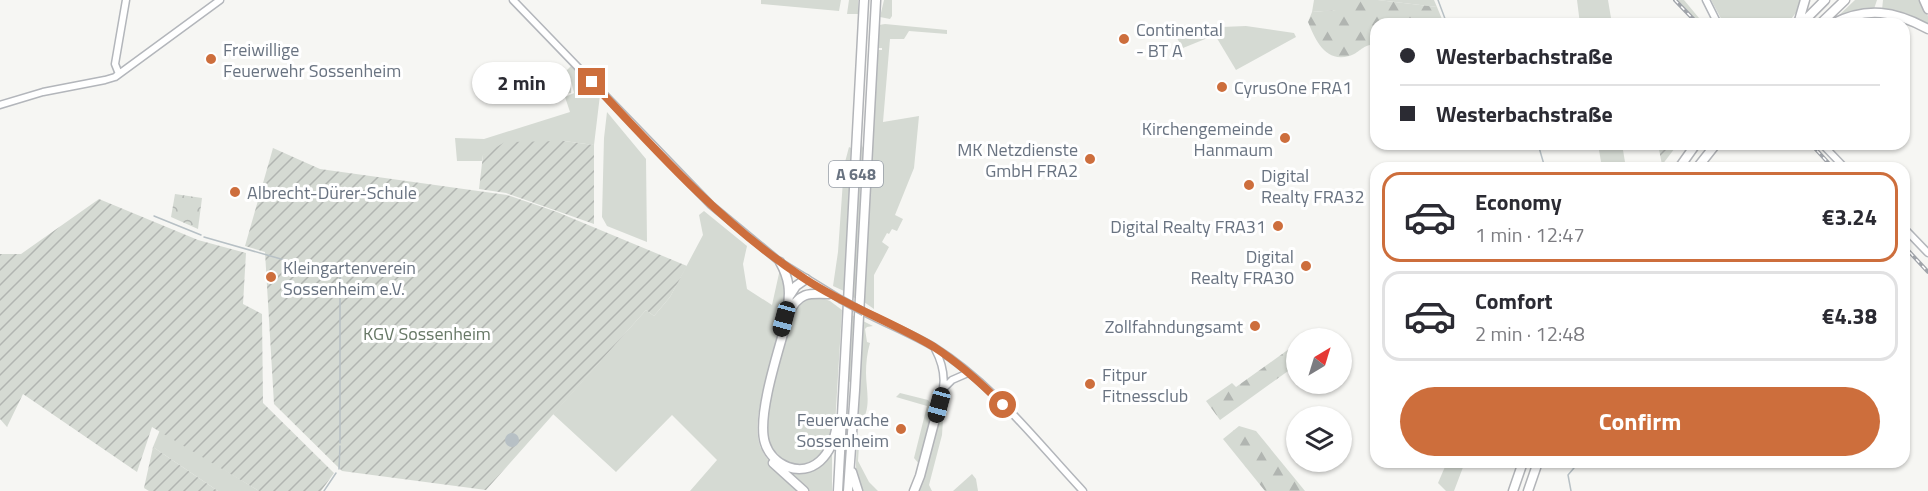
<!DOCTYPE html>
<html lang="en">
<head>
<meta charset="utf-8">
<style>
	:root { --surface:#fff; --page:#f2f2f3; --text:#2b2b33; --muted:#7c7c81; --line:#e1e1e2; --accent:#cd6e3c }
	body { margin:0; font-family:"Titillium Web",sans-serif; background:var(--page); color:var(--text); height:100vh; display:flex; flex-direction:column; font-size:22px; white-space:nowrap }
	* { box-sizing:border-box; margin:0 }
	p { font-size:20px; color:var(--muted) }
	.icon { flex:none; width:33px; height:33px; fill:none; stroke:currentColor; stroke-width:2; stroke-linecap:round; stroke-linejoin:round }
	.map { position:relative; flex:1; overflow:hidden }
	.panel { position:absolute; left:1370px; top:162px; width:540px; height:306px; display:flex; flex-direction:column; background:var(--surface); border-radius:18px; box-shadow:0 2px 4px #0004 }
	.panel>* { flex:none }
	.top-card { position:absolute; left:1370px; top:18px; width:540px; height:132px; border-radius:18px; box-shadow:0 2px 4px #0004; display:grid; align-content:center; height:132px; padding:0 30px; background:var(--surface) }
	.needle { width:39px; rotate:38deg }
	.fabs { position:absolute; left:1286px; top:328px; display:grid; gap:12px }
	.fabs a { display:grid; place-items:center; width:66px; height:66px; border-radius:50%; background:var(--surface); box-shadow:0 2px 4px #0004; font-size:30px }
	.end { position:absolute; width:27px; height:27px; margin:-14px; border:8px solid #cd6e3c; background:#fff; box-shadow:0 0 0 3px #fff }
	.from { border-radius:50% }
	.bubble { position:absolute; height:42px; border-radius:21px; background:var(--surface); box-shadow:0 2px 4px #0004; font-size:20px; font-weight:700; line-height:42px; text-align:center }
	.car { position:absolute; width:18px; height:36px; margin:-18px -9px; border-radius:8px; box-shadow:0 0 4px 2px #0007; background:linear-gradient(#222 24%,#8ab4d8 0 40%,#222 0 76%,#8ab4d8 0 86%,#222 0) }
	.top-card b { display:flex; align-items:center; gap:21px; height:57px; font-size:22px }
	.top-card b+b { border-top:2px solid var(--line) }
	.top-card i { width:15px; height:15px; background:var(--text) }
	ul { padding:10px 0 0; list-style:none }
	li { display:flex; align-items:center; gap:18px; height:90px; margin:0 12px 9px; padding:0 18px; border:3px solid var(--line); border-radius:18px }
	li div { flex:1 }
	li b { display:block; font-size:22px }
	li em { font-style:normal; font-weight:700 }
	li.active { border-color:var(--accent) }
	li>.icon { width:54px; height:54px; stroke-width:1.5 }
	.button { display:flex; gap:12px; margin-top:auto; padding:12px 30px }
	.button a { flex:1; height:69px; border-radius:36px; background:var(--accent); color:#fff; font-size:24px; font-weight:700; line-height:69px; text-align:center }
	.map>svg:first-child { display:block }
	.grass { fill:#d5dad3 }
	.forest { fill:url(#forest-firs) }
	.park { fill:url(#park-crowns) }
	.garden { fill:url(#garden-furrows) }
	.water { fill:#b7c0c5 }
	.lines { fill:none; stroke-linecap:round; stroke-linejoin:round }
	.stream { stroke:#b7c0c5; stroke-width:1.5 }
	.secondary-casing { stroke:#b3b6bb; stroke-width:9 }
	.highway-casing { stroke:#b2b4b8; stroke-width:11 }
	.secondary { stroke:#fff; stroke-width:6 }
	.highway { stroke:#fff; stroke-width:8 }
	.rail-casing { stroke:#a0a4aa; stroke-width:4 }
	.rail { stroke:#fff; stroke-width:1.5; stroke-dasharray:4.5; stroke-linecap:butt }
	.secondary-bridge-casing { stroke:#b3b6bb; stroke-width:9; stroke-linecap:butt }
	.secondary-bridge { stroke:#fff; stroke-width:6 }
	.route { stroke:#cd6e3c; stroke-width:8 }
	.poi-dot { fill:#cd6e3c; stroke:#fff; stroke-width:2 }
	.labels { text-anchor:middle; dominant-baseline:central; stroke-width:6; stroke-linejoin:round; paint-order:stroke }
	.shield { fill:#fff; stroke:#969da7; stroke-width:1.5 }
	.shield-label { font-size:16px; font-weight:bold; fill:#697381 }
	.poi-label { font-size:18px; fill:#697381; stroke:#fff; text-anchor:start }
	.park-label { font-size:18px; fill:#687967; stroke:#fff }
</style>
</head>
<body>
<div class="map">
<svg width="1928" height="491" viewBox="0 0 1928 491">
	<defs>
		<pattern id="forest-firs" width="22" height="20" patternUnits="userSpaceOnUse" patternTransform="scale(1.5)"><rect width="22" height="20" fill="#d5dad3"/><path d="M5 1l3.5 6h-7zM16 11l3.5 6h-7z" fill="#b1b5b1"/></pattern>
		<pattern id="park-crowns" width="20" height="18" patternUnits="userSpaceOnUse" patternTransform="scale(1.5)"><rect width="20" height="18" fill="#d5dad3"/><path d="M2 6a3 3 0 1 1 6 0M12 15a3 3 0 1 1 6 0" fill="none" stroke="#b1b5b1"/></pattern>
		<pattern id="garden-furrows" width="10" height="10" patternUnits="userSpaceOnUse" patternTransform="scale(1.5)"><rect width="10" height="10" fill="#d5dad3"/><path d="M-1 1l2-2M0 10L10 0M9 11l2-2" fill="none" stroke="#b1b5b1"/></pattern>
	</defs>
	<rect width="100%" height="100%" fill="#f6f6f3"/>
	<path class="grass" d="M 761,0 L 841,0 L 839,11 L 761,4 Z
		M 849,0 L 858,0 L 858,14 L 847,14 Z
		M 884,0 L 892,0 L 892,16 L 890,19 L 880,17 Z
		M 1314,0 L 1336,0 L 1336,10 L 1312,12 Z
		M 1378,0 L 1434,0 L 1437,7 Z
		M 1577,0 L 1608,0 L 1612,24 L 1580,24 Z
		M 1677,0 L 1684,0 L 1704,24 L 1700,24 Z
		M 1711,0 L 1802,0 L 1799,9 L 1787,24 L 1724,24 Z
		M 1855,0 L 1877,0 L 1874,9 L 1835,19 Z
		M 1883,0 L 1921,0 L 1928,16 L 1928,25 L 1904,14 L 1882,10 Z
		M 1167,22 L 1197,28 L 1246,26 L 1294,33 L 1296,37 L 1236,70 L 1215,35 L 1183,48 Z
		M 885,24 L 947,30 L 947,34 L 909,31 L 904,39 L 890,39 L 883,122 L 919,116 L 914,168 L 895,215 L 903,219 L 897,231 L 892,229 L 889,234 L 887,233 L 882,242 L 889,247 L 874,275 L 874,309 L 864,302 L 877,60 L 878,50 L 882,50 L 882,48 L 878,48 C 879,39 879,34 879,25 Z
		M 571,66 L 600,95 L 594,145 L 564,141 L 483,155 L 482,161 L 457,161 L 455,138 L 484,139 L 570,112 L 565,97 L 574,93 L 571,81 L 571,93 L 550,94 L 549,77 L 565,76 L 562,75 Z
		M 607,112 L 646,159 L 647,242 L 607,226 L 602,217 L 604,138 Z
		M 861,144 L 863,148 L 855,298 L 853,297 Z
		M 1598,144 L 1622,144 L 1626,168 L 1602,168 Z
		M 849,147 L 851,148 L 844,291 L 833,286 L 838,252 L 844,166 Z
		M 704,211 L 747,246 L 743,264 L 747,289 L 772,305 L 780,269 C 805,301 745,401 760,446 C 767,464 786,478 800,491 L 690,491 L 717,460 L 672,415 L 616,472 L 553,414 L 646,310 L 654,316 L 670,297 L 703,235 L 699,215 Z
		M 819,297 L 830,301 L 842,310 L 835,425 L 827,448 L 814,462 L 797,466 L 778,459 L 767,442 L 767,407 L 789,320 L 797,304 L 805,298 Z
		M 851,315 L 854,316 L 850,382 L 848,381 Z
		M 863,321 L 873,326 L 867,327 L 865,329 L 867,342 L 870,343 C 867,353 866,363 866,373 C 866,390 873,412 858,425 Z
		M 848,386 L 849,386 L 844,484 L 843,483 Z
		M 900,393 L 928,400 L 934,407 L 920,465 L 914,458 L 927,406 L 896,397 Z
		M 944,403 L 942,435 L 929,485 L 932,491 L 919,491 Z
		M 160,430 L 259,491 L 218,491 L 153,447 Z
		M 857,444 L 859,446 L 858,461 L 869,482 L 878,491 L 862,491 C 854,476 856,461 857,444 Z
		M 832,453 L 832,491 L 808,491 L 785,469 L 795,472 Z
		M 1447,462 L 1465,462 L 1454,491 L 1446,491 L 1438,483 Z
		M 972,474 L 976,479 L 978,491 L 953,491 Z"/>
	<path class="forest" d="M 1336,0 L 1378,0 L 1437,7 L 1444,24 L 1376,24 L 1375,44 C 1360,46 1360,53 1349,56 C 1325,63 1315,39 1308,22 L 1312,12 L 1336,10 Z
		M 1296,344 L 1296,361 L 1293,363 L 1295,366 L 1220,420 L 1206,401 L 1232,383 L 1236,387 Z
		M 1239,426 L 1256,431 L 1305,491 L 1265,491 L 1223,439 Z"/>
	<path class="park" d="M 175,194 L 202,198 L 198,229 L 171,217 Z"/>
	<path class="garden" d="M 564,141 L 594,145 L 594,224 L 506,193 L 479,189 L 483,155 L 505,142 Z
		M 1658,144 L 1678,144 L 1662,165 Z
		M 273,148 L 320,169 L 507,195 L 557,212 L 687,266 L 670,297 L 654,316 L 646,310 L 486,490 L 342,471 L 274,404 L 265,252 L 245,246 Z
		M 99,199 L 198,240 L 246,253 L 243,304 L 262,314 L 263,403 L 334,473 L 321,491 L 259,491 L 152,427 L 137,472 L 23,394 L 7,427 L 0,419 L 0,254 L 21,254 Z
		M 153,447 L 218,491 L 149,491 L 144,488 Z"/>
	<path class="water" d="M505 440a7 7 0 1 1 14 0a7 7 0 1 1-14 0Z"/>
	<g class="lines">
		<path class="stream" d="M 1438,0 L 1447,24
			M 1538,144 L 1545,168
			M 154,216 L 201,235
			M 204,237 L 309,267
			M 312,268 L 340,276 L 340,294
			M 340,443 L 340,298
			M 339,469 L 340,446
			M 324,491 L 336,473
			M 1571,491 L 1568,475 L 1579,462"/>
		<defs>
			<path id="secondary" d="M 513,0 L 711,205 L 780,262 L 840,299
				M 1706,0 L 1718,24
				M 119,74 L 115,64 L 126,0
				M 0,105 L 43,92 L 105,80 L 115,77 L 220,0
				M 1822,144 L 1845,168
				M 1904,228 L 1928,253
				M 864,312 C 887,324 912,334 934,347 C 993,384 1036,441 1083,491
				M 935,349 C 944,366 947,382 940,400
				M 945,387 L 952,380 L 968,373"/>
			<path id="highway" d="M 1924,0 L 1928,9
				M 1798,24 L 1805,0
				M 1801,24 L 1825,0
				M 1820,24 L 1845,0
				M 1832,24 C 1867,6 1895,11 1928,29
				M 1679,168 L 1696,144
				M 1697,168 L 1716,144
				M 780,262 C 789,278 791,292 787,310
				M 829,294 C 809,293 799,292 789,313 C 781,343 756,415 765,443 C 772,466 801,478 820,461 C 831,451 835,438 837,424
				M 790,295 L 796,286 L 806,279
				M 773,463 L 804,491
				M 852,472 L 858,491
				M 838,491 L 864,0
				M 848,491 L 855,390 L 876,0
				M 914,491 L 920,476 L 940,400
				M 1513,491 L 1523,462
				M 1528,491 L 1538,462"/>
		</defs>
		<use href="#secondary" class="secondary-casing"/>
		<use href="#highway" class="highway-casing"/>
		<use href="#secondary" class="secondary"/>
		<use href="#highway" class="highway"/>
		<defs>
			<path id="rail" d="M 1675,0 L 1698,24
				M 1811,144 L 1833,168
				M 1904,246 L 1928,272"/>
		</defs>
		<use href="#rail" class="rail-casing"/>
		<use href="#rail" class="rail"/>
		<defs>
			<path id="secondary-bridge" d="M 840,299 L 864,312"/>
		</defs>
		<use href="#secondary-bridge" class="secondary-bridge-casing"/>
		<use href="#secondary-bridge" class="secondary-bridge"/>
	</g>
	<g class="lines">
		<path class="route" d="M 592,82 C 658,153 724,226 805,279 C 846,306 892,322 934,347 C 959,363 982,384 1003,405"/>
	</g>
	<g class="poi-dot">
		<circle cx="1124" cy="39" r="6"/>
		<circle cx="211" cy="59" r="6"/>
		<circle cx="1222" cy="87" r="6"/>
		<circle cx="1285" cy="138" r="6"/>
		<circle cx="1090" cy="159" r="6"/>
		<circle cx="1249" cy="185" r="6"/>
		<circle cx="235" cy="192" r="6"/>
		<circle cx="1278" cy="226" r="6"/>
		<circle cx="1306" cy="266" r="6"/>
		<circle cx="271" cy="277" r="6"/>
		<circle cx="1255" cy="326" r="6"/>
		<circle cx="1090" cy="384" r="6"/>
		<circle cx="901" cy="429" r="6"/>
	</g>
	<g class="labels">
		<rect class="shield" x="829" y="161" width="54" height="26" rx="4.5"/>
		<g class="shield-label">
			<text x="856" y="174">A 648</text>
		</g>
		<g class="poi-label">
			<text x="1136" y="29">Continental<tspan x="1136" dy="21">- BT A</tspan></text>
			<text x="223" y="49">Freiwillige<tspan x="223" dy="21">Feuerwehr Sossenheim</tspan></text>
			<text x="1234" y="87">CyrusOne FRA1</text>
			<text x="1273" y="128" text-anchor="end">Kirchengemeinde<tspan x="1273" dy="21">Hanmaum</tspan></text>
			<text x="1078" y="149" text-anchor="end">MK Netzdienste<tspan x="1078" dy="21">GmbH FRA2</tspan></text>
			<text x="1261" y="175">Digital<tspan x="1261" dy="21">Realty FRA32</tspan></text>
			<text x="247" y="192">Albrecht-Dürer-Schule</text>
			<text x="1266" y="226" text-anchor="end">Digital Realty FRA31</text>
			<text x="1294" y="256" text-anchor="end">Digital<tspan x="1294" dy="21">Realty FRA30</tspan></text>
			<text x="283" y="267">Kleingartenverein<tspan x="283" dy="21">Sossenheim e.V.</tspan></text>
			<text x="1243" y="326" text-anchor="end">Zollfahndungsamt</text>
			<text x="1102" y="374">Fitpur<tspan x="1102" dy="21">Fitnessclub</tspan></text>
			<text x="889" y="419" text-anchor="end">Feuerwache<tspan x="889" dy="21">Sossenheim</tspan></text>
		</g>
		<g class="park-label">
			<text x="427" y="333">KGV Sossenheim</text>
		</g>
	</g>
</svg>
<div class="fabs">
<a><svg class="needle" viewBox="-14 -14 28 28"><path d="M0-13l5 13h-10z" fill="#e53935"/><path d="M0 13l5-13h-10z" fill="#7c7c81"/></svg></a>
<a><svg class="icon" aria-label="layers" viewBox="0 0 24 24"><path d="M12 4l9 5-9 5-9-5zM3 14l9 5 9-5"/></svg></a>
</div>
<i class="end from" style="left:1003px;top:405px"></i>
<i class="end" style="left:592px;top:82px"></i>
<div class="bubble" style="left:472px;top:62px;width:99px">2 min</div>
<i class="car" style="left:784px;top:319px;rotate:195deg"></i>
<i class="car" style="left:939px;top:405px;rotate:195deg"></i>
<div class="top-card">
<b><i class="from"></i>Westerbachstraße</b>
<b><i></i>Westerbachstraße</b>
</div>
<section class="panel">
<ul>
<li class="active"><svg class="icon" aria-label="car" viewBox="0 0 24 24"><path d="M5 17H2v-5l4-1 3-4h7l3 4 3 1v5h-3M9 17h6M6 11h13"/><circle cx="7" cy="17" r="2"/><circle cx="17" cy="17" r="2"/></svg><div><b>Economy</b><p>1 min · 12:47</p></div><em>€3.24</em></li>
<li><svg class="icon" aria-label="car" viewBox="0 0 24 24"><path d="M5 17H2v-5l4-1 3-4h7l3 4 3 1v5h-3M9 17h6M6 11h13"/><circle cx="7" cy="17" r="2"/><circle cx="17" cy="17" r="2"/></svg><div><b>Comfort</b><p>2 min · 12:48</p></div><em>€4.38</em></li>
</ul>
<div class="button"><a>Confirm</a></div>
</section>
</div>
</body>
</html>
